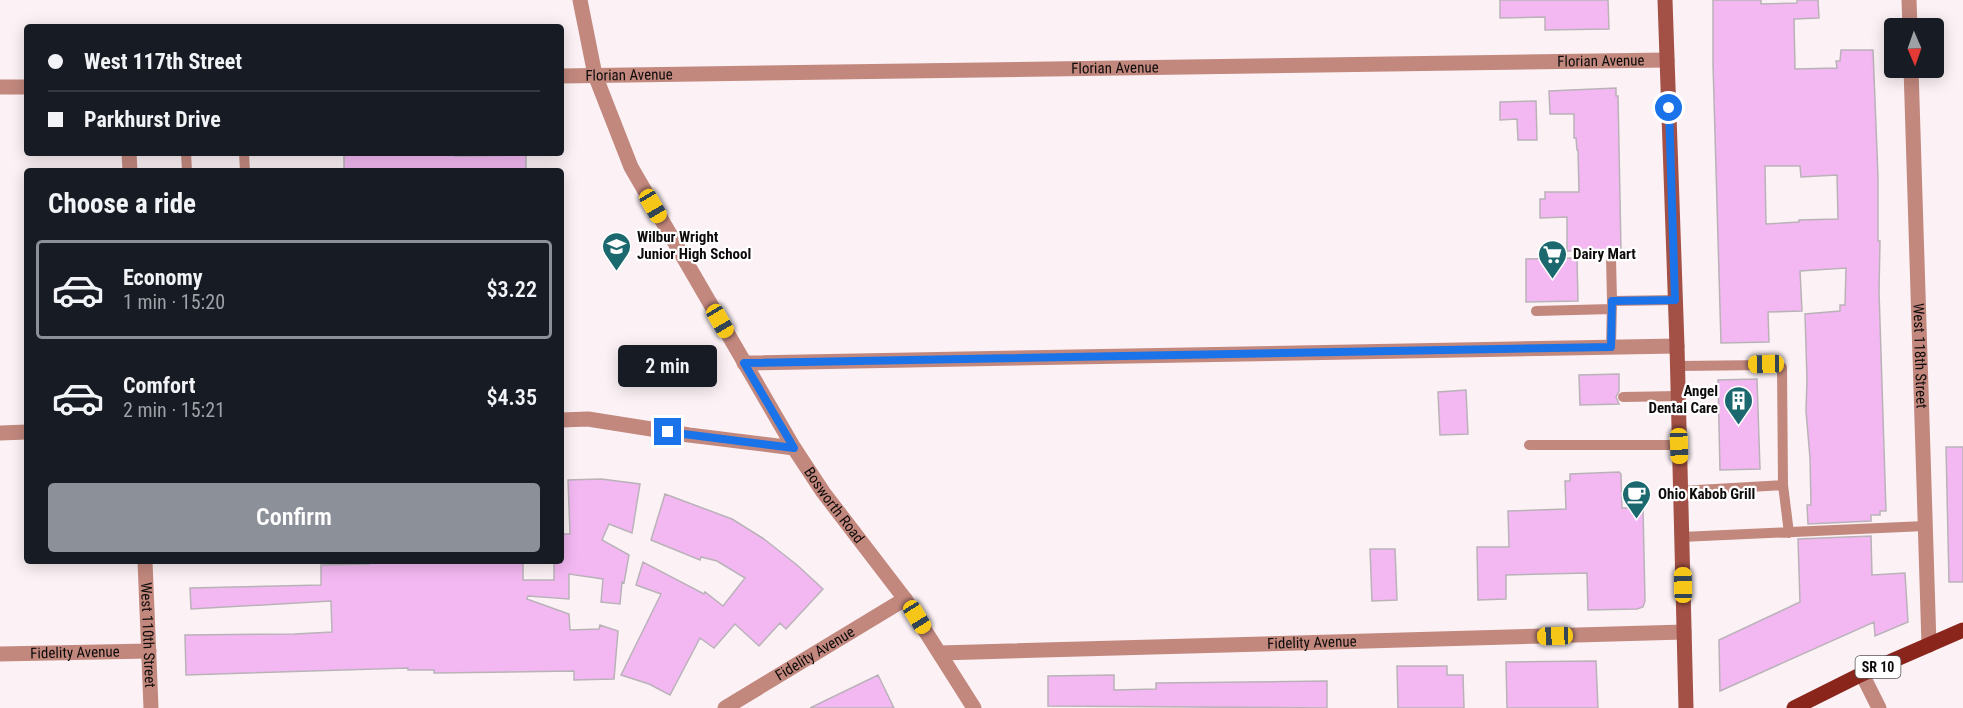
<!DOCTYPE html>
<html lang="en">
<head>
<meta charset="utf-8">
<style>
	:root { --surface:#171b24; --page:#20242c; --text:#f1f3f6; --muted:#9ea1a6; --line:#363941; --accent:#8c9099 }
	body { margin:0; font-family:"Roboto Condensed",sans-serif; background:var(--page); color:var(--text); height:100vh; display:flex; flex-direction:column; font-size:22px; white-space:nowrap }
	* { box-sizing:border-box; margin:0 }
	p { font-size:20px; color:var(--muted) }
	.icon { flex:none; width:33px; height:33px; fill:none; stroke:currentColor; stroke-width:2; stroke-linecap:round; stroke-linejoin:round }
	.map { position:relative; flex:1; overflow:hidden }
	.side { position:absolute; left:24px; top:168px; width:540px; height:396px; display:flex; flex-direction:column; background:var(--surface); border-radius:6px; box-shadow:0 3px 15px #0003 }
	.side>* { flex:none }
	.banner { position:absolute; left:24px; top:24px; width:540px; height:132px; border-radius:6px; box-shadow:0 3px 15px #0003; display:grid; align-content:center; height:132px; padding:0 24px; background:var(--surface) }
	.needle { width:39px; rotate:178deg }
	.controls { position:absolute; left:1884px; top:18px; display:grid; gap:12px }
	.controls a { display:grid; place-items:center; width:60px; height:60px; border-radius:6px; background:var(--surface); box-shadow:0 3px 15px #0003; font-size:30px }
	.end { position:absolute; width:27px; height:27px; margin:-14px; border:8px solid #1a73e8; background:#fff; box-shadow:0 0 0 3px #fff }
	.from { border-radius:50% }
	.bubble { position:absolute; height:42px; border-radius:6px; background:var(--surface); box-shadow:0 3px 15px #0003; font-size:20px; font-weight:600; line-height:42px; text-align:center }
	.car { position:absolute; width:18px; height:36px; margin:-18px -9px; border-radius:8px; box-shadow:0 0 4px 2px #0007; background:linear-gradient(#f5c518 24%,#345 0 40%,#f5c518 0 76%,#345 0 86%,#f5c518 0) }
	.banner b { display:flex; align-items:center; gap:21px; height:57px; font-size:22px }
	.banner b+b { border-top:2px solid var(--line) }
	.banner i { width:15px; height:15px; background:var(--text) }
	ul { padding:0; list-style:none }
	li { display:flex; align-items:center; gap:18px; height:99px; margin:0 12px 9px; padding:0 12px; border:3px solid transparent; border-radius:6px }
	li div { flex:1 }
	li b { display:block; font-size:22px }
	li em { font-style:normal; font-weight:600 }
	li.selected { border-color:var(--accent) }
	li>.icon { width:54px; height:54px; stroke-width:1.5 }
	h2 { padding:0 24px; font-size:27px; line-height:72px }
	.primary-button { display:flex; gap:12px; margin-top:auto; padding:12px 24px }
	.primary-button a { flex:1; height:69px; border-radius:6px; background:var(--accent); color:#fff; font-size:24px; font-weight:600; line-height:69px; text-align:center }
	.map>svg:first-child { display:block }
	.building { fill:#f3b8f2; stroke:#b9b2b9; stroke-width:1.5; fill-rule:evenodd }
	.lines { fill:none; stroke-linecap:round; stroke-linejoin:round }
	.service { stroke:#c2887e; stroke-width:10 }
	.minor { stroke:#c2887e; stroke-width:15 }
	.secondary { stroke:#a35146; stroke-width:15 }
	.primary { stroke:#8a251c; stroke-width:15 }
	.route { stroke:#1a73e8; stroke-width:8 }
	.labels { text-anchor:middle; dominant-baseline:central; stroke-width:4.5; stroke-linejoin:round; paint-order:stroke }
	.shield { fill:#fff; stroke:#565454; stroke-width:1.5 }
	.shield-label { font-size:14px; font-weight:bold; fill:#0e0b0b }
	.street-label { font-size:15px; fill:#0e0b0b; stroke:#fff }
	.poi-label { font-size:15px; font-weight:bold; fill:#0e0b0b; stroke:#fff; text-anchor:start }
</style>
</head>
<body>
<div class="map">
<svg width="1963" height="708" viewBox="0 0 1963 708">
	<rect width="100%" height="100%" fill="#fcf2f5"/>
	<path class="building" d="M 1500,0 L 1608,0 L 1609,29 L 1545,30 L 1545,17 L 1500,18 Z
		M 1713,0 L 1761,0 L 1761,4 L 1797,3 L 1797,0 L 1818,0 L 1819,18 L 1794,19 L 1795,69 L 1837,68 L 1836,61 L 1840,61 L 1841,50 L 1873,50 L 1878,177 L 1878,241 L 1880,241 L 1879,291 L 1886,511 L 1880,511 L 1880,515 L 1871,515 L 1871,521 L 1808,524 L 1807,505 L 1811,505 L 1810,458 L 1806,411 L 1807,379 L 1805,314 L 1840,311 L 1840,305 L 1845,305 L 1846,268 L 1800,271 L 1802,311 L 1768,312 L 1769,342 L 1721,343 L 1713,64 ZM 1765,166 L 1800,166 L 1801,177 L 1837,175 L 1838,219 L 1799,220 L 1799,222 L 1766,224 Z
		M 1616,88 L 1616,96 L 1618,96 L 1621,250 L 1567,251 L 1567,217 L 1540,218 L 1540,199 L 1545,199 L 1545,192 L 1579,192 L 1578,150 L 1577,150 L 1576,138 L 1574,138 L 1574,114 L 1550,114 L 1549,91 Z
		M 1536,101 L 1537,140 L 1518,140 L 1517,119 L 1500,120 L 1500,102 Z
		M 413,153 L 455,153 L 455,156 L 526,155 L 526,171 L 344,171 L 344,154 Z
		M 1577,258 L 1578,301 L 1526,302 L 1526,259 Z
		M 1619,374 L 1619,391 L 1616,397 L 1619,404 L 1580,405 L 1579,375 Z
		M 1757,379 L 1760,469 L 1720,470 L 1718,380 Z
		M 1466,390 L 1468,434 L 1440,435 L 1438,392 Z
		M 1946,447 L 1963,447 L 1963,582 L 1949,582 Z
		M 1619,472 L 1621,474 L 1622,508 L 1643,508 L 1645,601 L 1643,607 L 1637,609 L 1588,610 L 1587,573 L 1506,575 L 1506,599 L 1478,600 L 1477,547 L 1509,547 L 1508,511 L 1566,509 L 1565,481 L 1570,481 L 1570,474 Z
		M 601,479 L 640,484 L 632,533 L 609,524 L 602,540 L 629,555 L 624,583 L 622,582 L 620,604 L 601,602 L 603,579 L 569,574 L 569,599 L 528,596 L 527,599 L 569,614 L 570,630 L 599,629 L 600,625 L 618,631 L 614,679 L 574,680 L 574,671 L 434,673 L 434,670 L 408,670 L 408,668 L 186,675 L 185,635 L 295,634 L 332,632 L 331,601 L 191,609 L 190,588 L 321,585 L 321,565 L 369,564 L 369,561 L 523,561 L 523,580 L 554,580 L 554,561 L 561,561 L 561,534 L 570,534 L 568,480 Z
		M 665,494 L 732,519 L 764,539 L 797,565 L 823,589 L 786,629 L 780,623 L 759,646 L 735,624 L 714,648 L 700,638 L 670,695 L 649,684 L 621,675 L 661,594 L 636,585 L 643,562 L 704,594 L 705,592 L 723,606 L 745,578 L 717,561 L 701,557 L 700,560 L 651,540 Z
		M 1871,536 L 1872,575 L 1905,573 L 1908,622 L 1875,636 L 1874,622 L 1720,691 L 1719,640 L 1800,602 L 1798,539 Z
		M 1370,549 L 1395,549 L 1397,600 L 1372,601 Z
		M 1596,661 L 1598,708 L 1507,708 L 1506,662 Z
		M 1397,666 L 1447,666 L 1447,675 L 1463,675 L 1464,708 L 1398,708 Z
		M 878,675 L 894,708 L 810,708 Z
		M 1114,675 L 1114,690 L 1156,689 L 1156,683 L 1327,681 L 1327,708 L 1048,706 L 1048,676 Z"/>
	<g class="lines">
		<path class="service" d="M 186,153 L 187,171
			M 244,153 L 245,171
			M 1611,257 L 1612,301
			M 1536,311 L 1612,309
			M 1611,347 L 1612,301 L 1675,300
			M 1677,366 L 1766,365 L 1782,368 L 1783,485 L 1680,491
			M 1623,397 L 1678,396
			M 1529,445 L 1679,445
			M 1783,485 L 1789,533
			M 1681,537 L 1925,526"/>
		<g class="minor">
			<path id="s1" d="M 580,0 L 595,75 L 631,167 L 794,448 L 823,492 L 905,599 L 974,708"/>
			<path d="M 1909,0 L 1910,28"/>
			<path id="s2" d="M 1911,68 L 1929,645"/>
			<path id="s3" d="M 561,76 L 1667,60"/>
			<path d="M 0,87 L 27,87"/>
			<path d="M 129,153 L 130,171"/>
			<path d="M 744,363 L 1677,346"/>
			<path d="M 561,420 L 588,419 L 689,435 L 794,448"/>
			<path d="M 0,433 L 27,432"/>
			<path id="s4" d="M 145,561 L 151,708"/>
			<path id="s5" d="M 940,653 L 1684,632"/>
			<path id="s6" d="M 0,654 L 149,651"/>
			<path d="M 1862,674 L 1879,708"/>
			<path id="s7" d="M 725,708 L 905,599"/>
		</g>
		<path class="secondary" d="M 1665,0 L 1677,346 L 1686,708"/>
		<path class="primary" d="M 1794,708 L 1862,674 L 1963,630"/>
	</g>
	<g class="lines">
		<path class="route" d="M 668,432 L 794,448 L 744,363 L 1611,347 L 1612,301 L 1675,300 L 1669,108"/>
	</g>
	<defs>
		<symbol id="school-pin" viewBox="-11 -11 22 30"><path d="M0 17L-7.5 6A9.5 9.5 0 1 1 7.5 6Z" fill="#1b686e" stroke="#fff"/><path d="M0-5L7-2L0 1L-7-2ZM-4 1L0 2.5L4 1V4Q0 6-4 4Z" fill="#fff"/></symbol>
		<symbol id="supermarket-pin" viewBox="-11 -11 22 30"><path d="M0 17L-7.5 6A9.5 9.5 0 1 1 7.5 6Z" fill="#1b686e" stroke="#fff"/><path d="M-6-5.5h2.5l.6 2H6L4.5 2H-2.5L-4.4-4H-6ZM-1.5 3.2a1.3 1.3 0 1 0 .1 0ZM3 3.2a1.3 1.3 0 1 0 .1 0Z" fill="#fff"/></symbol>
		<symbol id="building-pin" viewBox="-11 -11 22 30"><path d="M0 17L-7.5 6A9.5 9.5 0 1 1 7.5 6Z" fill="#1b686e" stroke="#fff"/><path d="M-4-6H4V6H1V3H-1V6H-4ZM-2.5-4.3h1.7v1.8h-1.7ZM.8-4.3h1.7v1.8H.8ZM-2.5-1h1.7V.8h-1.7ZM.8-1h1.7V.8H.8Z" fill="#fff"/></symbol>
		<symbol id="cafe-pin" viewBox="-11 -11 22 30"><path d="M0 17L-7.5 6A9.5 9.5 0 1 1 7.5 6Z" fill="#1b686e" stroke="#fff"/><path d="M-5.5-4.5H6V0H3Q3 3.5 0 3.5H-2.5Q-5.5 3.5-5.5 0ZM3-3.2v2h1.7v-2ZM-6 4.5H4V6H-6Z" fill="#fff"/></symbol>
	</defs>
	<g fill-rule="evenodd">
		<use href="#school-pin" x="600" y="230" width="33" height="45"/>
		<use href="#supermarket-pin" x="1536" y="238" width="33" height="45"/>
		<use href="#building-pin" x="1722" y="384" width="33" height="45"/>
		<use href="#cafe-pin" x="1620" y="478" width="33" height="45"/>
	</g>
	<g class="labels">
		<rect class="shield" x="1855.5" y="656" width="45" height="22" rx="4.5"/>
		<g class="shield-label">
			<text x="1878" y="667">SR 10</text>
		</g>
		<g class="street-label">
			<text stroke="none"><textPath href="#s3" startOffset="1040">Florian Avenue</textPath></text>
			<text stroke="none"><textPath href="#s3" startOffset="554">Florian Avenue</textPath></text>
			<text stroke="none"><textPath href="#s3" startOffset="68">Florian Avenue</textPath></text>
			<text stroke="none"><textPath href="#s2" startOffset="288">West 118th Street</textPath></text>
			<text stroke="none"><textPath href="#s1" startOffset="570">Bosworth Road</textPath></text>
			<text stroke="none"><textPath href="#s4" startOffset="74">West 110th Street</textPath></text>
			<text stroke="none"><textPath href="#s5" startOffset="372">Fidelity Avenue</textPath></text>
			<text stroke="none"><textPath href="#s6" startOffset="75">Fidelity Avenue</textPath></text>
			<text stroke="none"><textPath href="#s7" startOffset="105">Fidelity Avenue</textPath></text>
		</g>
		<g class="poi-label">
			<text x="637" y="237">Wilbur Wright<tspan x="637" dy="17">Junior High School</tspan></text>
			<text x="1573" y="254">Dairy Mart</text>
			<text x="1718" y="391" text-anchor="end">Angel<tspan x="1718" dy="17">Dental Care</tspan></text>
			<text x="1658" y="494">Ohio Kabob Grill</text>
		</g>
	</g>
</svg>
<div class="controls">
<a><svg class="needle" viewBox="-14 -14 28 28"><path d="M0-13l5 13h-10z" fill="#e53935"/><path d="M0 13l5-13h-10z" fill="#9ea1a6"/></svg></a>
</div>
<i class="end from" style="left:1669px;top:108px"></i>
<i class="end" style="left:668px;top:432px"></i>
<div class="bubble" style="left:618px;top:345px;width:99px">2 min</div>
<i class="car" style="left:653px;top:206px;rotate:150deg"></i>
<i class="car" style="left:720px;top:321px;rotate:150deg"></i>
<i class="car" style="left:1766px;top:364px;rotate:269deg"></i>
<i class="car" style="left:1679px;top:446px;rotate:178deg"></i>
<i class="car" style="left:1683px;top:585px;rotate:359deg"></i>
<i class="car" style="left:917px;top:617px;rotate:148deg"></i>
<i class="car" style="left:1555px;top:636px;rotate:268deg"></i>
<div class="banner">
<b><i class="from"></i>West 117th Street</b>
<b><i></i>Parkhurst Drive</b>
</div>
<section class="side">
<h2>Choose a ride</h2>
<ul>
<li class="selected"><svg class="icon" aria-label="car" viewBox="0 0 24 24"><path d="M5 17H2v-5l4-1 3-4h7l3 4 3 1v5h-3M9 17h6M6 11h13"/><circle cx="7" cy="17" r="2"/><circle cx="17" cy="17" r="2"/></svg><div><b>Economy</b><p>1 min · 15:20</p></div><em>$3.22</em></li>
<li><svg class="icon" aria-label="car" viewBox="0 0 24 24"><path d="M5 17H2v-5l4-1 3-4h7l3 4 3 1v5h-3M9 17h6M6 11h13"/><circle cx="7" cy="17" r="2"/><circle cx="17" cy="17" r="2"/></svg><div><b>Comfort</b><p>2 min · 15:21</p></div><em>$4.35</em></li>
</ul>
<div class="primary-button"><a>Confirm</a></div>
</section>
</div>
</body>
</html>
